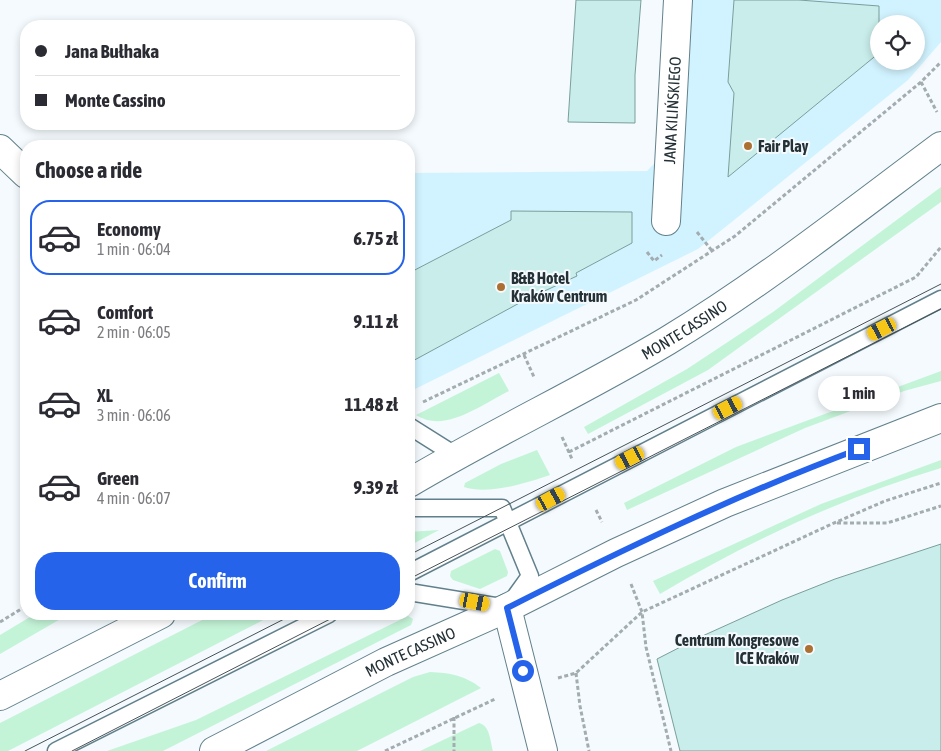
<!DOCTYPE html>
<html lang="en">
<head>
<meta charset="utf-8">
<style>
	:root { --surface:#fff; --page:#f7f7f7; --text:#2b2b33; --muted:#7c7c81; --line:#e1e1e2; --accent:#2563eb }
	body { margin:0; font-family:"Asap Condensed",sans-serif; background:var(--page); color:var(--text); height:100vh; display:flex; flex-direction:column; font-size:19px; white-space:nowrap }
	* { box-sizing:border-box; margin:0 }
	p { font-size:16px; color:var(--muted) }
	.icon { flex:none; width:28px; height:28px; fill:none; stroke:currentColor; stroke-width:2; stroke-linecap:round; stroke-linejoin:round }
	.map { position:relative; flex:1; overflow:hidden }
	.panel { position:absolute; left:20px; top:140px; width:395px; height:480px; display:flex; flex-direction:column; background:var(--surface); border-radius:20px; box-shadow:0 2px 8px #0003 }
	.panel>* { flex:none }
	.top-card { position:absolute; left:20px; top:20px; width:395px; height:110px; border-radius:20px; box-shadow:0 2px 8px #0003; display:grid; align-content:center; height:110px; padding:0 15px; background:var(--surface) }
	.fabs { position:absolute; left:870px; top:15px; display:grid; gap:10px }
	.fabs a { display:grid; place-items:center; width:55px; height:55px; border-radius:50%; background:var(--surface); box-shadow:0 2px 8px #0003; font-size:25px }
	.end { position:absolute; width:22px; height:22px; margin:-11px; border:6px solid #2563eb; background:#fff; box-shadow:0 0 0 2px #fff }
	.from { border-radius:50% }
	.bubble { position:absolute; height:35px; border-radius:18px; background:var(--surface); box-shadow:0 2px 8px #0003; font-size:16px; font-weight:700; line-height:35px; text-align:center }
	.car { position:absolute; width:15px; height:30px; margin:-15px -8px; border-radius:6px; box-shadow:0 0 4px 1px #0007; background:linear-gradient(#f5c518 24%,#345 0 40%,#f5c518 0 76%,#345 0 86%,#f5c518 0) }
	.top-card b { display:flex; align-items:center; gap:18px; height:48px; font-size:19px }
	.top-card b+b { border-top:1px solid var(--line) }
	.top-card i { width:12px; height:12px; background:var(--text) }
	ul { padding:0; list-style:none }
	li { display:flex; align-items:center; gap:15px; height:75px; margin:0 10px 8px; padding:0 5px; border:2px solid transparent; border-radius:20px }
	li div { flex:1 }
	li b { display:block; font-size:19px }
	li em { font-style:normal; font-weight:700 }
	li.on { border-color:var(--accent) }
	li>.icon { width:45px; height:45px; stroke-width:1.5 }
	h2 { padding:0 15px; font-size:22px; line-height:60px }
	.button { display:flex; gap:10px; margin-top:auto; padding:10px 15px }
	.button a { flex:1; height:58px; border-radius:20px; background:var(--accent); color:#fff; font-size:20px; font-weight:700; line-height:58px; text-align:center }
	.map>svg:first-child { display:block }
	.built { fill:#d1f3ff; fill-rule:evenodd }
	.green { fill:#c4f4d8 }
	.building { fill:#c8edea; stroke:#7b9e9b }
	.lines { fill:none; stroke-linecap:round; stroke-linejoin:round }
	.lane-casing { stroke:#62808b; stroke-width:19 }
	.street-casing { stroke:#62808b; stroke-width:30 }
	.secondary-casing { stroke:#62808b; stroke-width:30 }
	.path { stroke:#a3acb0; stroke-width:3; stroke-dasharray:4 2.5; stroke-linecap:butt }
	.lane { stroke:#fff; stroke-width:16 }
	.street { stroke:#fff; stroke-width:28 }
	.secondary { stroke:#fff; stroke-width:28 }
	.tram { stroke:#485358; stroke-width:1 }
	.route { stroke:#2563eb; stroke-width:6 }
	.poi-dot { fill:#ac7132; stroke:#f4fafd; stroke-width:2 }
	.labels { text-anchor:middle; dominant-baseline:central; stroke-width:4; stroke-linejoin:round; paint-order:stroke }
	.street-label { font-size:16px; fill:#243136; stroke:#f4fafd }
	.poi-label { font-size:16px; font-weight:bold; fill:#243136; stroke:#f4fafd; text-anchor:start }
</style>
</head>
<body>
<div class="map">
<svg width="941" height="751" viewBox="0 0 941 751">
	<rect width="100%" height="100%" fill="#f4fafd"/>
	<path class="built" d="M 686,0 L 941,0 L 941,42 L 908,80 L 698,249 L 409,392 L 409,173 L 647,171 L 679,138 ZM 879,24 L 916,24 L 916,61 L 879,61 Z"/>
	<path class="green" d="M 941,187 L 941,202 L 708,370 L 588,434 L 584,427 L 687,369 L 773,312 Z
		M 941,371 L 941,381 L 904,391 L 805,428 L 627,510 L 624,503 L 736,447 Z
		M 499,373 L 509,391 C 482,404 445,434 416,415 Z
		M 537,450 L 550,475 C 527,483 488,495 464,487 L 465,483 L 501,464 Z
		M 941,460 L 941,468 C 844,497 747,542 660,594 L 653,581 L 821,504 Z
		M 439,530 L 409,546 L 409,532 Z
		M 495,549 L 500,551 L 508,572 L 507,576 L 480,589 L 453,580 L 450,576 L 451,571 Z
		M 35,614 L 69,614 L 0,654 L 0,635 Z
		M 214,614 L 275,614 L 8,751 L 0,751 L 0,723 Z
		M 408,616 L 413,619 L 411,625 L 163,751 L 107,751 L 196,720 Z
		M 430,672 C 450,673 464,675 481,688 L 357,751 L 266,751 L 413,677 Z
		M 479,723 C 490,726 490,740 493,751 L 420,751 Z"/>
	<path class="building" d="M 576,0 L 641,0 L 635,75 L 635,123 L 568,122 Z
		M 734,0 L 799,0 L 879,6 L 879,53 L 728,177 L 734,93 L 728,82 Z
		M 511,211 L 632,212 L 632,243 L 576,273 L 577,276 L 525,300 L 409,363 L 409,273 L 511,220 Z
		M 941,544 L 941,751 L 680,751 L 657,659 L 698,638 L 782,600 L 835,579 Z"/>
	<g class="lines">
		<defs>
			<path id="lane" d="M 409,426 L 455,455
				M 409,508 L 502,508 L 530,576 L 507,608 L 409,592
				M 409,573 L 941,299
				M 56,751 L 329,614"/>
			<g id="street">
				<path d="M 0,149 L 26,174"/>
				<path id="s1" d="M 666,221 L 678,0"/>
				<path d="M 507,608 L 543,751"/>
			</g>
			<g id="secondary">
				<path id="s2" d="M 409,483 C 493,433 583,391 667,341 C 763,283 851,213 941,146"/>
				<path d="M 0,696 L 161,614"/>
				<path id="s3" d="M 214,751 L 386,662 L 507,608 L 616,553 L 725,503 L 941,418"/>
			</g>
		</defs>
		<use href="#lane" class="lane-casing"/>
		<use href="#street" class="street-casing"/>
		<use href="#secondary" class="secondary-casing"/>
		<path class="path" d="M 921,82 L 937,112
			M 697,232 L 713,252
			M 647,252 L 654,261 L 662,255
			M 524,355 L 534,377
			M 423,402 L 636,300 L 735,236 L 921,82 L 941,62
			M 562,437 L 572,459
			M 569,452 L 916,277 L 941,247
			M 596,510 L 602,522
			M 837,523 L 887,523 L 941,506
			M 631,584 L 642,612 L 646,647 L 671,751
			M 0,622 L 26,606
			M 576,673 L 580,706 L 589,751
			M 558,678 L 576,673 L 642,612 L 834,523 L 885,501 L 941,483
			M 454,717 L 454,751
			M 385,751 L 495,699"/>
		<use href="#lane" class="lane"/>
		<use href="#street" class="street"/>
		<use href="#secondary" class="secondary"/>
		<path class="tram" d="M 409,555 L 941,284
			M 409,579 L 941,309
			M 25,751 L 294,614
			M 72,751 L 340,614"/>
	</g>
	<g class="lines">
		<path class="route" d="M 523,671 L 507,608 C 622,550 738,494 859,449"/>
	</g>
	<g class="poi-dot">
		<circle cx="748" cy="146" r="5"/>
		<circle cx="501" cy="287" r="5"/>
		<circle cx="809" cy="649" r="5"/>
	</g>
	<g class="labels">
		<g class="street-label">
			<text stroke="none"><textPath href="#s1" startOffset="111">JANA KILIŃSKIEGO</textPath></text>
			<text stroke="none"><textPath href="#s2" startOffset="315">MONTE CASSINO</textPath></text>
			<text stroke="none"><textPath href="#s3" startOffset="220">MONTE CASSINO</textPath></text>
		</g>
		<g class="poi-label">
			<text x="758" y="146">Fair Play</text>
			<text x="511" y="278">B&amp;B Hotel<tspan x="511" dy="18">Kraków Centrum</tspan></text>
			<text x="799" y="640" text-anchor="end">Centrum Kongresowe<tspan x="799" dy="18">ICE Kraków</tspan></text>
		</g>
	</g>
</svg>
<div class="fabs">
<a><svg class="icon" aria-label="locate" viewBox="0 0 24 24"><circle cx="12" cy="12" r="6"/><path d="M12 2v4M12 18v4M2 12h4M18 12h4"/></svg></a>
</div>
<i class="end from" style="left:523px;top:671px"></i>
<i class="end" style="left:859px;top:449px"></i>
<div class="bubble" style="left:818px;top:376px;width:82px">1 min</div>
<i class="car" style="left:882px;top:329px;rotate:243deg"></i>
<i class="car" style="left:728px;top:408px;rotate:63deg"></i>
<i class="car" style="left:630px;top:458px;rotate:243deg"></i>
<i class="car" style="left:551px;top:499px;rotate:61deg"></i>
<i class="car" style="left:475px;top:602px;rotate:101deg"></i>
<div class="top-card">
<b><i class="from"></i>Jana Bułhaka</b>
<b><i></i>Monte Cassino</b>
</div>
<section class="panel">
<h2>Choose a ride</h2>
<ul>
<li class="on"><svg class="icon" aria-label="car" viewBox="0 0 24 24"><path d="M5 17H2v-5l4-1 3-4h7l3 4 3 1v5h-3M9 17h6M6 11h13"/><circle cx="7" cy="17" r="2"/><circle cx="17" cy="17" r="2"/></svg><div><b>Economy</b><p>1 min · 06:04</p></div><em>6.75 zł</em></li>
<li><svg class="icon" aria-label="car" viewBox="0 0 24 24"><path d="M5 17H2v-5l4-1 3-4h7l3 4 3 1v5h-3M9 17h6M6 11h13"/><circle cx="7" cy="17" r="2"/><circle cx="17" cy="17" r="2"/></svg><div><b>Comfort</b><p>2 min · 06:05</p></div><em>9.11 zł</em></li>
<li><svg class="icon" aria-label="car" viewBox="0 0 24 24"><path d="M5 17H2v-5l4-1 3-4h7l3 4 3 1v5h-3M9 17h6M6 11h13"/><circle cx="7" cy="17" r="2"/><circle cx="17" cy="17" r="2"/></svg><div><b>XL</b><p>3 min · 06:06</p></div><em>11.48 zł</em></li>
<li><svg class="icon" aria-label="car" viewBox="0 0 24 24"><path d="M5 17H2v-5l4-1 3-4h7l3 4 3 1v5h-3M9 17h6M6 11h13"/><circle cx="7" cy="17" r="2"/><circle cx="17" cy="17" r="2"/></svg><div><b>Green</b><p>4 min · 06:07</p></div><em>9.39 zł</em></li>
</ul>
<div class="button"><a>Confirm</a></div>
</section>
</div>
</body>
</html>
